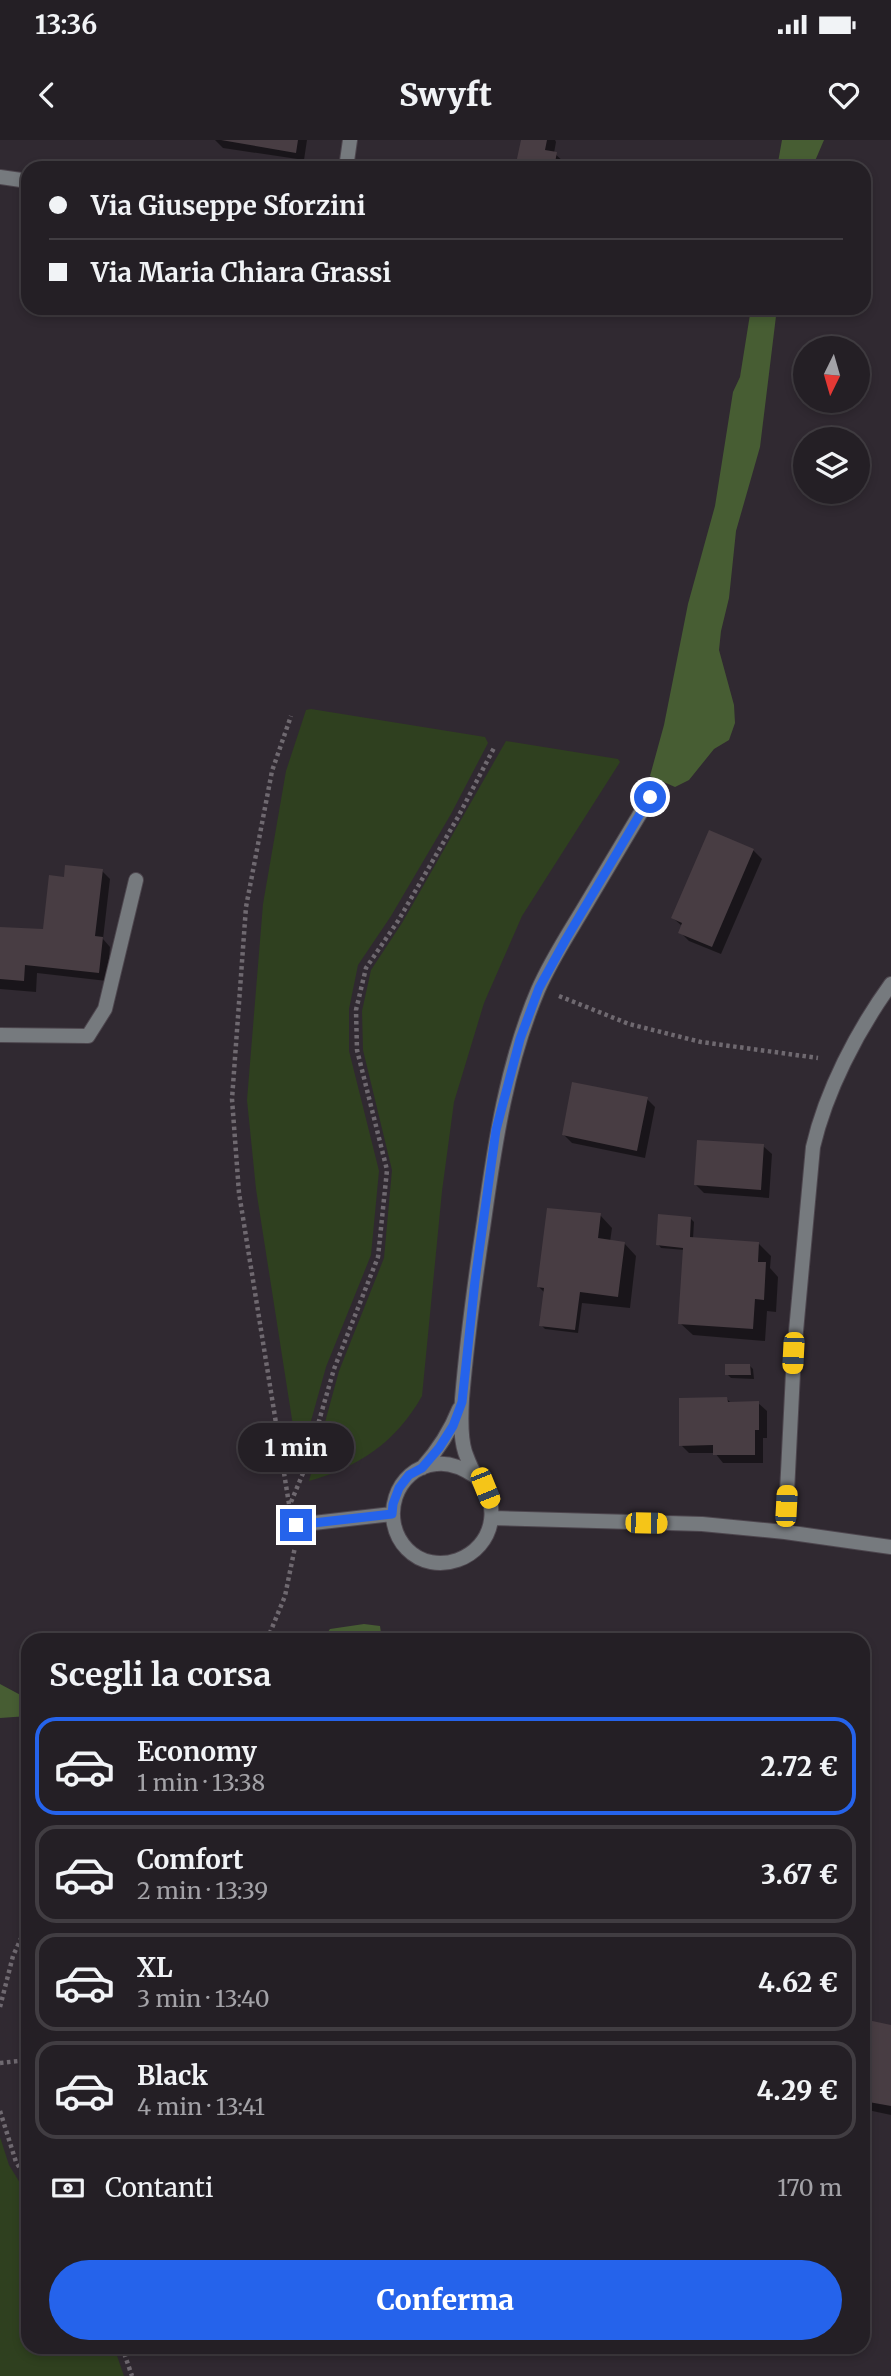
<!DOCTYPE html>
<html lang="it">
<head>
<meta charset="utf-8">
<style>
	:root { --surface:#241f25; --page:#2c272d; --text:#f1f3f6; --muted:#a3a2a7; --line:#413d42; --accent:#2563eb }
	body { margin:0; font-family:Merriweather,serif; background:var(--page); color:var(--text); height:100vh; display:flex; flex-direction:column; font-size:26px; white-space:nowrap }
	* { box-sizing:border-box; margin:0 }
	p { font-size:23px; color:var(--muted) }
	.icon { flex:none; width:38px; height:38px; fill:none; stroke:currentColor; stroke-width:2; stroke-linecap:round; stroke-linejoin:round }
	.map { position:relative; flex:1; overflow:hidden }
	.drawer { position:absolute; left:21px; top:1493px; width:849px; height:721px; display:flex; flex-direction:column; background:var(--surface); border-radius:21px; box-shadow:0 4px 10px #0003,0 0 0 2px var(--line) }
	.drawer>* { flex:none }
	.top-card { position:absolute; left:21px; top:21px; width:850px; height:154px; border-radius:21px; box-shadow:0 4px 10px #0003,0 0 0 2px var(--line); display:grid; align-content:center; height:154px; padding:0 28px; background:var(--surface) }
	.needle { width:46px; rotate:185deg }
	.tools { position:absolute; left:793px; top:196px; display:grid; gap:14px }
	.tools a { display:grid; place-items:center; width:77px; height:77px; border-radius:50%; background:var(--surface); box-shadow:0 4px 10px #0003,0 0 0 2px var(--line); font-size:35px }
	.end { position:absolute; width:32px; height:32px; margin:-16px; border:9px solid #2563eb; background:#fff; box-shadow:0 0 0 4px #fff }
	.from { border-radius:50% }
	.bubble { position:absolute; height:49px; border-radius:24px; background:var(--surface); box-shadow:0 4px 10px #0003,0 0 0 2px var(--line); font-size:23px; font-weight:800; line-height:49px; text-align:center }
	.car { position:absolute; width:21px; height:42px; margin:-21px -10px; border-radius:9px; box-shadow:0 0 5px 2px #0007; background:linear-gradient(#f5c518 24%,#345 0 40%,#f5c518 0 76%,#345 0 86%,#f5c518 0) }
	.top-card b { display:flex; align-items:center; gap:24px; height:66px; font-size:26px }
	.top-card b+b { border-top:2px solid var(--line) }
	.top-card i { width:18px; height:18px; background:var(--text) }
	ul { padding:0; list-style:none }
	li { display:flex; align-items:center; gap:21px; height:98px; margin:0 14px 10px; padding:0 14px; border:4px solid var(--line); border-radius:21px }
	li div { flex:1 }
	li b { display:block; font-size:26px }
	li em { font-style:normal; font-weight:800 }
	li.active { border-color:var(--accent) }
	li>.icon { width:63px; height:63px; stroke-width:1.5 }
	h2 { padding:0 28px; font-size:32px; line-height:84px }
	.pay { display:flex; align-items:center; gap:18px; height:77px; padding:0 28px; font-size:26px }
	.pay p { margin-inline-start:auto }
	.button { display:flex; gap:14px; margin-top:auto; padding:14px 28px }
	.button a { flex:1; height:80px; border-radius:42px; background:var(--accent); color:#fff; font-size:28px; font-weight:800; line-height:80px; text-align:center }
	.status { display:flex; justify-content:space-between; align-items:center; height:49px; padding:0 35px; background:var(--surface); direction:ltr }
	.status svg { height:19px; fill:currentColor }
	header { display:flex; justify-content:space-between; align-items:center; height:91px; padding:0 28px; background:var(--surface); font-size:32px; font-weight:800 }
	.map>svg:first-child { display:block }
	.green { fill:#2f401f }
	.forest { fill:#475d33 }
	.shadow { fill:#0007 }
	.building { fill:#483d43 }
	.lines { fill:none; stroke-linecap:round; stroke-linejoin:round }
	.service-casing { stroke:#4d464e; stroke-width:16 }
	.minor-casing { stroke:#4d464e; stroke-width:16 }
	.path { stroke:#6f6970; stroke-width:4.5; stroke-dasharray:3.5 3.5; stroke-linecap:butt }
	.service { stroke:#767a7e; stroke-width:14 }
	.minor { stroke:#767a7e; stroke-width:14 }
	.route { stroke:#2563eb; stroke-width:9 }
</style>
</head>
<body>
<div class="status"><b>13:36</b><svg viewBox="0 0 49 12"><path d="M0 12V9h3v3zM5 12V6h3v6zM10 12V3h3v9zM15 12V0h3v12zM26 1h20v11H26zM47 4h2v5h-2z"/></svg></div>
<header><svg class="icon" aria-label="back" viewBox="0 0 24 24"><path d="M15 5l-7 7 7 7"/></svg>Swyft<svg class="icon" aria-label="heart" viewBox="0 0 24 24"><path d="M12 20l-8-8c-3-5 5-10 8-4 3-6 11-1 8 4z"/></svg></header>
<div class="map">
<svg width="891" height="2236" viewBox="0 0 891 2236">
	<rect width="100%" height="100%" fill="#302931"/>
	<path class="green" d="M 311,569 L 485,597 L 488,603 L 451,674 L 391,776 L 358,825 L 349,869 L 349,911 L 379,1031 L 371,1115 L 326,1227 L 299,1324 L 256,1049 L 247,960 L 263,764 L 286,631 L 306,570 Z
		M 506,601 L 618,619 L 620,622 L 522,776 L 484,863 L 454,962 L 442,1051 L 422,1256 C 396,1302 359,1327 309,1341 L 339,1231 L 384,1118 L 392,1030 L 363,910 L 362,871 L 371,830 L 402,783 Z
		M 0,1997 L 9,2025 L 28,2056 L 28,2207 L 114,2207 L 124,2236 L 0,2236 Z"/>
	<path class="forest" d="M 782,0 L 824,0 L 812,28 L 777,28 Z
		M 751,168 L 777,168 L 760,307 L 736,391 L 729,458 L 721,491 L 719,510 L 734,565 L 735,583 L 729,600 L 714,609 L 689,640 L 675,647 L 650,636 L 664,585 L 688,464 L 715,366 L 733,252 L 740,237 Z
		M 364,1484 L 380,1486 L 382,1500 L 322,1500 L 330,1489 Z
		M 0,1544 L 28,1559 L 28,1576 L 0,1578 Z"/>
	<path class="shadow" d="M 215,0 L 307,0 L 304,20 L 223,8 Z
		M 523,0 L 555,0 L 556,2 L 554,13 L 564,22 L 563,28 L 517,28 Z
		M 753,710 L 762,719 L 721,814 L 689,801 L 680,792 L 683,787 L 673,778 Z
		M 102,731 L 110,739 L 103,799 L 110,807 L 107,841 L 37,833 L 36,852 L 0,849 L 0,788 L 44,791 Z
		M 647,959 L 655,967 L 645,1018 L 572,1003 L 564,995 Z
		M 763,1006 L 772,1014 L 769,1058 L 704,1053 L 696,1045 Z
		M 600,1075 L 612,1088 L 610,1102 L 624,1103 L 636,1116 L 630,1168 L 582,1163 L 578,1193 L 545,1189 L 541,1185 L 545,1153 L 539,1147 Z
		M 690,1078 L 694,1082 L 693,1099 L 759,1104 L 771,1116 L 770,1128 L 778,1137 L 776,1172 L 767,1171 L 765,1201 L 693,1195 L 680,1183 L 685,1110 L 661,1108 L 658,1104 Z
		M 750,1226 L 753,1229 L 754,1239 L 731,1238 L 727,1234 Z
		M 727,1259 L 731,1263 L 758,1263 L 767,1271 L 767,1298 L 763,1298 L 763,1323 L 723,1323 L 715,1313 L 689,1313 L 681,1305 Z
		M 863,1881 L 891,1887 L 891,1975 L 863,1969 Z"/>
	<path class="building" d="M 221,0 L 298,0 L 296,13 Z
		M 521,0 L 547,0 L 545,10 L 557,12 L 554,28 L 515,28 Z
		M 709,690 L 754,709 L 712,807 L 678,793 L 682,783 L 671,778 Z
		M 65,725 L 103,729 L 95,796 L 103,797 L 99,833 L 25,825 L 24,841 L 0,839 L 0,787 L 43,789 L 49,735 L 64,737 Z
		M 572,942 L 648,957 L 637,1011 L 562,995 Z
		M 697,1000 L 764,1004 L 761,1050 L 694,1045 Z
		M 547,1068 L 601,1073 L 598,1098 L 625,1102 L 618,1157 L 580,1152 L 575,1190 L 539,1186 L 544,1148 L 537,1147 Z
		M 658,1074 L 691,1077 L 690,1097 L 759,1102 L 758,1122 L 766,1122 L 764,1160 L 755,1159 L 753,1189 L 678,1184 L 683,1108 L 656,1105 Z
		M 725,1224 L 750,1224 L 751,1235 L 725,1235 Z
		M 727,1257 L 728,1262 L 759,1261 L 759,1290 L 755,1290 L 755,1315 L 713,1315 L 713,1305 L 679,1306 L 679,1258 Z
		M 863,1879 L 891,1885 L 891,1966 L 863,1961 Z"/>
	<g class="lines">
		<defs>
			<path id="service" d="M 346,28 L 350,0
				M 0,37 L 28,41
				M 0,895 L 88,896 L 105,869 L 136,740"/>
			<path id="minor" d="M 422,1328 C 438,1310 450,1292 459,1269
				M 475,1336 C 463,1328 450,1322 436,1324 C 395,1328 379,1380 407,1409 C 435,1438 486,1419 491,1380 C 494,1361 484,1351 476,1336 C 471,1329 468,1320 465,1312 C 460,1296 461,1276 462,1259 C 467,1200 475,1140 484,1081 C 495,1002 507,923 538,850 C 550,822 567,796 582,771 C 605,733 627,695 650,657
				M 492,1378 L 702,1384 L 785,1392 L 891,1407
				M 296,1385 L 392,1374
				M 785,1392 L 794,1213 L 813,1007 C 826,951 857,891 891,844"/>
		</defs>
		<use href="#service" class="service-casing"/>
		<use href="#minor" class="minor-casing"/>
		<path class="path" d="M 559,856 L 629,884 L 701,902 L 818,918
			M 291,1362 L 306,1326 L 334,1229 L 378,1117 L 387,1030 L 357,910 L 356,870 L 366,828 L 398,781 L 458,677 L 495,606
			M 289,1364 L 239,1053 L 232,959 L 246,767 L 272,631 L 291,576
			M 267,1500 L 285,1456 L 295,1407
			M 0,1867 L 13,1816 L 28,1783
			M 0,1923 L 28,1920
			M 0,1971 L 16,2022 L 28,2041
			M 122,2207 L 132,2236"/>
		<use href="#service" class="service"/>
		<use href="#minor" class="minor"/>
	</g>
	<g class="lines">
		<path class="route" d="M 296,1385 L 392,1374 L 393,1364 L 399,1348 L 409,1335 L 422,1328 L 439,1308 L 453,1286 L 462,1262 L 475,1141 L 496,990 L 520,899 L 539,848 L 566,799 L 650,657"/>
	</g>
</svg>
<div class="tools">
<a><svg class="needle" viewBox="-14 -14 28 28"><path d="M0-13l5 13h-10z" fill="#e53935"/><path d="M0 13l5-13h-10z" fill="#a3a2a7"/></svg></a>
<a><svg class="icon" aria-label="layers" viewBox="0 0 24 24"><path d="M12 4l9 5-9 5-9-5zM3 14l9 5 9-5"/></svg></a>
</div>
<i class="end from" style="left:650px;top:657px"></i>
<i class="end" style="left:296px;top:1385px"></i>
<div class="bubble" style="left:238px;top:1283px;width:116px">1 min</div>
<i class="car" style="left:793px;top:1213px;rotate:183deg"></i>
<i class="car" style="left:485px;top:1348px;rotate:158deg"></i>
<i class="car" style="left:786px;top:1366px;rotate:3deg"></i>
<i class="car" style="left:646px;top:1383px;rotate:91deg"></i>
<div class="top-card">
<b><i class="from"></i>Via Giuseppe Sforzini</b>
<b><i></i>Via Maria Chiara Grassi</b>
</div>
<section class="drawer">
<h2>Scegli la corsa</h2>
<ul>
<li class="active"><svg class="icon" aria-label="car" viewBox="0 0 24 24"><path d="M5 17H2v-5l4-1 3-4h7l3 4 3 1v5h-3M9 17h6M6 11h13"/><circle cx="7" cy="17" r="2"/><circle cx="17" cy="17" r="2"/></svg><div><b>Economy</b><p>1 min · 13:38</p></div><em>2.72 €</em></li>
<li><svg class="icon" aria-label="car" viewBox="0 0 24 24"><path d="M5 17H2v-5l4-1 3-4h7l3 4 3 1v5h-3M9 17h6M6 11h13"/><circle cx="7" cy="17" r="2"/><circle cx="17" cy="17" r="2"/></svg><div><b>Comfort</b><p>2 min · 13:39</p></div><em>3.67 €</em></li>
<li><svg class="icon" aria-label="car" viewBox="0 0 24 24"><path d="M5 17H2v-5l4-1 3-4h7l3 4 3 1v5h-3M9 17h6M6 11h13"/><circle cx="7" cy="17" r="2"/><circle cx="17" cy="17" r="2"/></svg><div><b>XL</b><p>3 min · 13:40</p></div><em>4.62 €</em></li>
<li><svg class="icon" aria-label="car" viewBox="0 0 24 24"><path d="M5 17H2v-5l4-1 3-4h7l3 4 3 1v5h-3M9 17h6M6 11h13"/><circle cx="7" cy="17" r="2"/><circle cx="17" cy="17" r="2"/></svg><div><b>Black</b><p>4 min · 13:41</p></div><em>4.29 €</em></li>
</ul>
<div class="pay"><svg class="icon" aria-label="cash" viewBox="0 0 24 24"><path d="M3 7h18v10H3z"/><circle cx="12" cy="12" r="2"/></svg>Contanti<p>170 m</p></div>
<div class="button"><a>Conferma</a></div>
</section>
</div>
</body>
</html>
